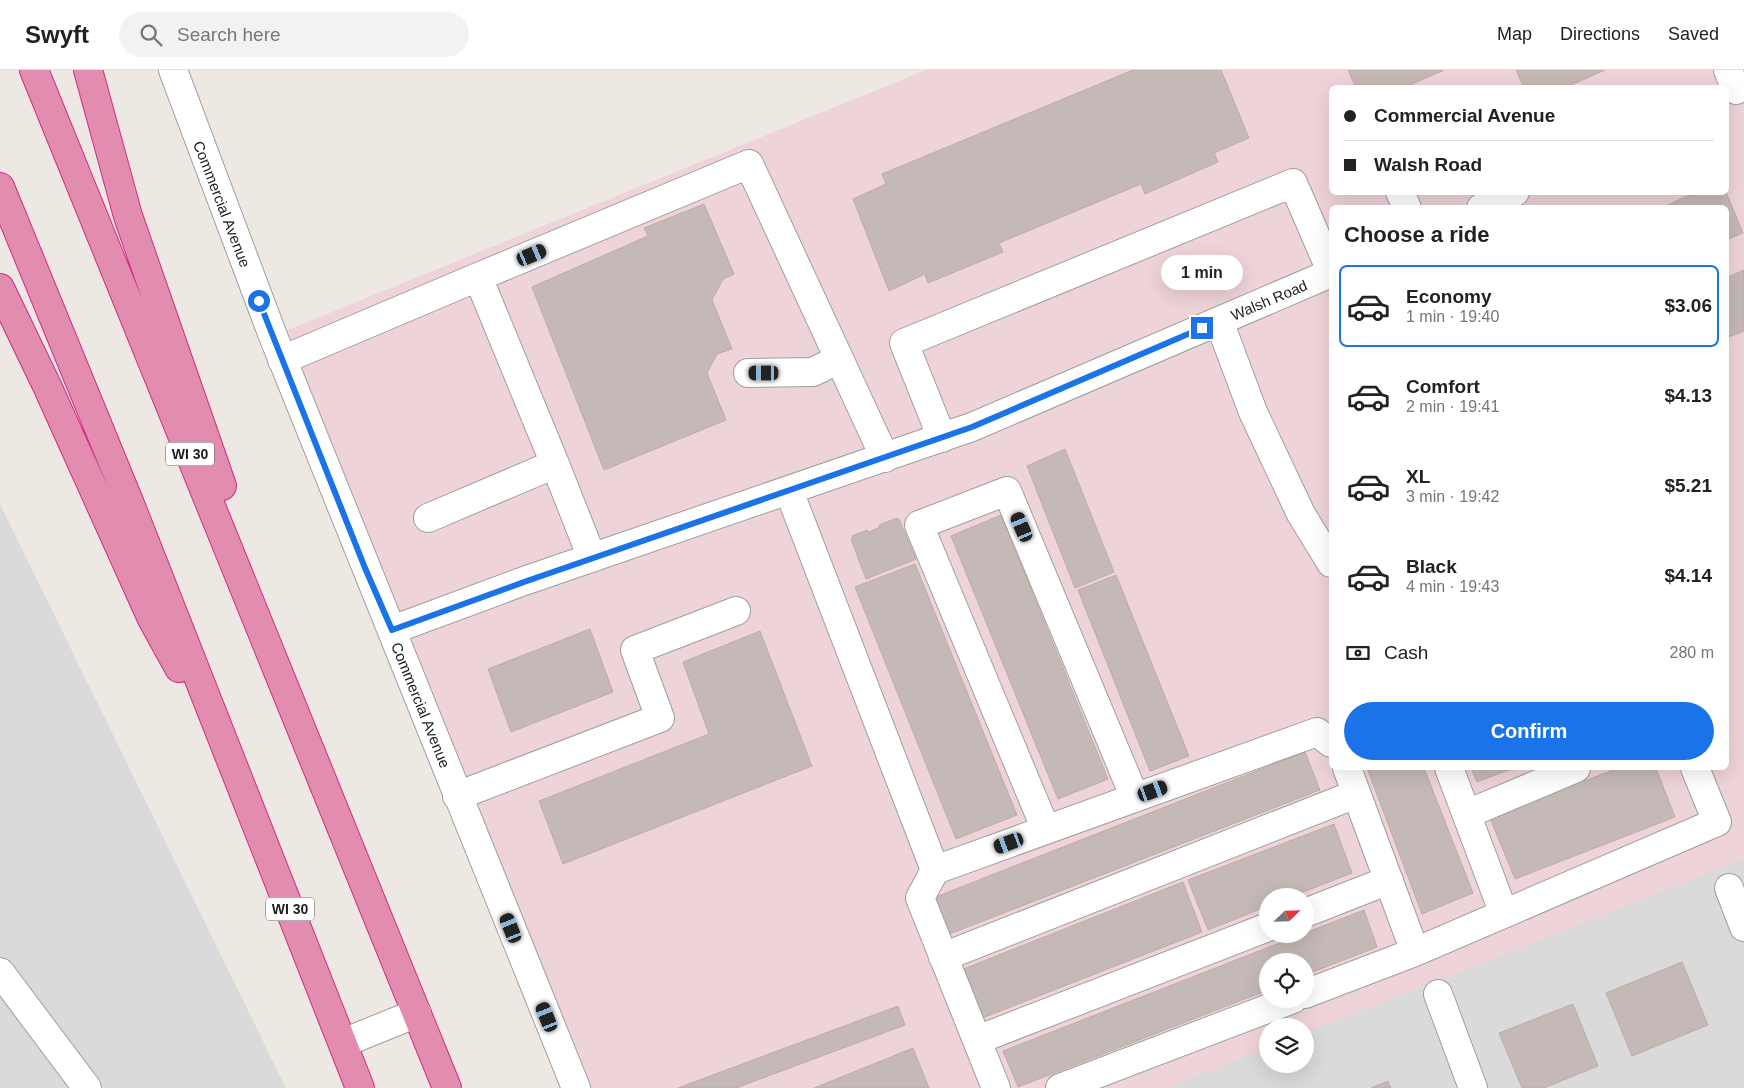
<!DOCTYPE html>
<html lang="en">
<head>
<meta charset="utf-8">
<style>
	:root { --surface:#fff; --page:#f2f2f2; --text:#222; --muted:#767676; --line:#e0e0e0; --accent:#1a73e8 }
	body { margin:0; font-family:Helvetica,sans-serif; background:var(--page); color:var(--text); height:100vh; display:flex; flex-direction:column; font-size:19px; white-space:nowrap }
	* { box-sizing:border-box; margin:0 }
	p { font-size:16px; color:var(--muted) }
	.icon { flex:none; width:28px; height:28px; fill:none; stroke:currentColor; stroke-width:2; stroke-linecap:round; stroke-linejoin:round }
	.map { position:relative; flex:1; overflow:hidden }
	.sheet { position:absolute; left:1329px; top:135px; width:400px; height:565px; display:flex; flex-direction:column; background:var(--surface); border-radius:8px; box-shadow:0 5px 20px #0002 }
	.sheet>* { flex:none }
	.top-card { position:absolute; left:1329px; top:15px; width:400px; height:110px; border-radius:8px; box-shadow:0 5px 20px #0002; display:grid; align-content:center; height:110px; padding:0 15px; background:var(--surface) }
	.needle { width:32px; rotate:67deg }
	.fabs { position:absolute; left:1259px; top:818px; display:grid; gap:10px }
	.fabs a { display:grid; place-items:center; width:55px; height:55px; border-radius:50%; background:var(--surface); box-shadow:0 5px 20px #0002; font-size:25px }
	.end { position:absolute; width:22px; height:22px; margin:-11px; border:6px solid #1a73e8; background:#fff; box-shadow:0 0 0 2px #fff }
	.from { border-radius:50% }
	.bubble { position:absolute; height:35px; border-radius:18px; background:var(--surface); box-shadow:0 5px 20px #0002; font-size:16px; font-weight:700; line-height:35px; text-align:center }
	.car { position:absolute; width:15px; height:30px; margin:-15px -8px; border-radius:6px; box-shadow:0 0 4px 1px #0007; background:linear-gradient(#222 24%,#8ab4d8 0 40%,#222 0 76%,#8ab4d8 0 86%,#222 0) }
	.top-card b { display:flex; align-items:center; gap:18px; height:48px; font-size:19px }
	.top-card b+b { border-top:1px solid var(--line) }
	.top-card i { width:12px; height:12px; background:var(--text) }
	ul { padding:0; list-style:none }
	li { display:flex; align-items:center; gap:15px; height:82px; margin:0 10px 8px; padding:0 5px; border:2px solid transparent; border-radius:8px }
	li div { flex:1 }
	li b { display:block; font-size:19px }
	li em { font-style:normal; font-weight:700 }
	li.on { border-color:var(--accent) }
	li>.icon { width:45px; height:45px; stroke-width:1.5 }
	h2 { padding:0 15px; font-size:22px; line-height:60px }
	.pay { display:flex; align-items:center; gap:12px; height:55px; padding:0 15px; font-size:19px }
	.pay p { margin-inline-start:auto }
	.cta { display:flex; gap:10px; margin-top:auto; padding:10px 15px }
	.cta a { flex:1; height:58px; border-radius:30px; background:var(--accent); color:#fff; font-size:20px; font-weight:700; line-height:58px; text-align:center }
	header { display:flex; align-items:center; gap:30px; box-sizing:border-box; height:70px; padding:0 25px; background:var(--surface); border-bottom:1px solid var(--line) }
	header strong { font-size:24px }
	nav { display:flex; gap:28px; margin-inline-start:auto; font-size:18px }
	.search { width:350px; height:45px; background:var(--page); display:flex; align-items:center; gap:12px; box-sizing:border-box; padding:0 18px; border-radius:28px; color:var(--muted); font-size:19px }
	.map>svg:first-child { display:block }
	.residential { fill:#dbdada }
	.commercial { fill:#eed3d8; fill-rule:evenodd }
	.building { fill:#c5b9b7; stroke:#bfaba6 }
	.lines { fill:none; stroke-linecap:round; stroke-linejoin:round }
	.minor-casing { stroke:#9e9e9e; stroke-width:30 }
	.highway-casing { stroke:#d12b89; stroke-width:30 }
	.minor { stroke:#fff; stroke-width:28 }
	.highway { stroke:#e28db0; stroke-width:28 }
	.route { stroke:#1a73e8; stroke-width:6 }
	.labels { text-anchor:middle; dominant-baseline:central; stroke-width:4; stroke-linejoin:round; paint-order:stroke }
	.shield { fill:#fff; stroke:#616161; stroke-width:1 }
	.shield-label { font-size:14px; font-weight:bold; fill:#1d1d1d }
	.street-label { font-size:15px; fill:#1d1d1d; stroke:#fff }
</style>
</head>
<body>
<header>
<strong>Swyft</strong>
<div class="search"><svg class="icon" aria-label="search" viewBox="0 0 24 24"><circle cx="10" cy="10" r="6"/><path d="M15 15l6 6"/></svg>Search here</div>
<nav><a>Map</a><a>Directions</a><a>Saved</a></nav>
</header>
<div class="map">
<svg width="1744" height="1018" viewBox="0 0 1744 1018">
	<rect width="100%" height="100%" fill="#eee8e3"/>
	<path class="residential" d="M 0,434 L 286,1018 L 0,1018 Z
		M 1744,779 L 1744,1018 L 1115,1018 L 1267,960 L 1268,994 L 1305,994 L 1305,956 Z"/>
	<path class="commercial" d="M 926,0 L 1744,0 L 1744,789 L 1305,963 L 1305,956 L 1268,956 L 1267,978 L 1166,1018 L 576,1018 L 273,266 ZM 1331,18 L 1726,18 L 1726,122 L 1331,122 ZM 1331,138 L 1726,138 L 1726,698 L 1331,698 ZM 1268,826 L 1305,826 L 1305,864 L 1268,864 ZM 1268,891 L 1305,891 L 1305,929 L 1268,929 Z"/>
	<path class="building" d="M 1133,0 L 1221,0 L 1249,68 L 1214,83 L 1218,92 L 1145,124 L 1141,114 L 999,173 L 1003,182 L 928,213 L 925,204 L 889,221 L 853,129 L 886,114 L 882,104 Z
		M 1348,0 L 1444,0 L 1403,18 L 1356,18 Z
		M 1516,0 L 1605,0 L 1564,18 L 1524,18 Z
		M 1696,122 L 1726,122 L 1743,163 L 1726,170 L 1726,138 L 1661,138 Z
		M 704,134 L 734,204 L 723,209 L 712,230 L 732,279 L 717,284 L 707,303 L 726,350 L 604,400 L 532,217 L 648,166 L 644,158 Z
		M 1744,200 L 1744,261 L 1726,268 L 1726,208 Z
		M 1065,379 L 1114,502 L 1075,518 L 1027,396 Z
		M 1001,445 L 1108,709 L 1058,729 L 951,466 Z
		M 897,448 L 898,450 L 899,449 L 916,489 L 866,509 L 851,469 L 853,469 L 852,466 L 867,460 L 869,462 L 880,457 L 879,455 Z
		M 915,494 L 1017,745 L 956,769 L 855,517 Z
		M 1116,505 L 1189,686 L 1150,701 L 1078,520 Z
		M 590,559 L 613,622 L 511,662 L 488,599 Z
		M 760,561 L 812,696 L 563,794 L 539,731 L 709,664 L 683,592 Z
		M 1305,682 L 1320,720 L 947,865 L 933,828 Z
		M 1367,698 L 1424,698 L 1473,823 L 1422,844 Z
		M 1471,698 L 1514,698 L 1477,712 Z
		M 1618,698 L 1656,698 L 1675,747 L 1515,809 L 1490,748 Z
		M 1334,754 L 1352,803 L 1293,826 L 1268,826 L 1268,836 L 1208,860 L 1188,810 Z
		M 1183,812 L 1202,862 L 980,949 L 961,900 Z
		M 1364,840 L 1377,877 L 1305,905 L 1305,891 L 1268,891 L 1268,920 L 1018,1017 L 1003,981 Z
		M 1682,892 L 1708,955 L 1632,986 L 1606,923 Z
		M 1573,934 L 1598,996 L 1544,1018 L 1522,1018 L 1499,963 Z
		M 898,936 L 905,955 L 736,1018 L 678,1018 Z
		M 913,978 L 929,1018 L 814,1018 Z
		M 1388,1011 L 1391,1018 L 1371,1018 Z"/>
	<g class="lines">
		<defs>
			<path id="minor" d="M 173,0 L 273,266 L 576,1018
				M 1728,0 L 1736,20
				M 1400,122 L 1407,138
				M 1481,138 L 1515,122
				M 478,207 L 749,94 L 885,388
				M 1219,251 L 1253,342 L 1301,444 L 1331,493
				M 282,290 L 478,207 L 555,394
				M 748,303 L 813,302 L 839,289
				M 942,368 L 904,273 L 1293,113 L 1331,201
				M 789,421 L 935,800
				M 428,448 L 555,394 L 592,488
				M 392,560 L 524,511 L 972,357 L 1331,203
				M 1449,698 L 1504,844
				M 457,726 L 660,648 L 635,580 L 736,541
				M 1467,744 L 1576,698
				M 1046,760 L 919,455 L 1007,421 L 1135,728
				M 1729,818 L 1744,857
				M 1305,843 L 1389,810
				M 1415,882 L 1717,752 L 1695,698
				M 943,887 L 1356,724
				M 0,902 L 87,1018
				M 1305,924 L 1415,882 L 1347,698
				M 1438,924 L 1473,1018
				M 977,970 L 1268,857
				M 343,973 L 417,943
				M 996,1018 L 920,828 L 935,800 L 1317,662 L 1331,673
				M 1060,1018 L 1293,929"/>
			<path id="highway" d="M 34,0 L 447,1018
				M 88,0 L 128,146 L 222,416
				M 0,117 L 130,434 L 360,1018
				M 0,218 L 48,318 L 152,549 L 179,598"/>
		</defs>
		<use href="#minor" class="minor-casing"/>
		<use href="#highway" class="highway-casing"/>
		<use href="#minor" class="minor"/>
		<use href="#highway" class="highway"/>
	</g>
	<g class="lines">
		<path class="route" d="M 259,231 L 365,498 L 392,560 L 524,512 L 972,357 L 1202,258"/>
	</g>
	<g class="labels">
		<g class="shield">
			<rect x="166" y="372.5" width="48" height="23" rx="4"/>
			<rect x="266" y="827.5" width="48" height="23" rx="4"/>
		</g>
		<g class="shield-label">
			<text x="190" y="384">WI 30</text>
			<text x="290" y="839">WI 30</text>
		</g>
		<g class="street-label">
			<text transform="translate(222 134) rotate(69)">Commercial Avenue</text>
			<text transform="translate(1269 230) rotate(-23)">Walsh Road</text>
			<text transform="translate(421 635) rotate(68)">Commercial Avenue</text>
		</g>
	</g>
</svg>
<div class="fabs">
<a><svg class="needle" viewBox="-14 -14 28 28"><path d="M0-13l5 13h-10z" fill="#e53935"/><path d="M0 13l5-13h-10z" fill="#767676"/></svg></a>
<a><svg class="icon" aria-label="locate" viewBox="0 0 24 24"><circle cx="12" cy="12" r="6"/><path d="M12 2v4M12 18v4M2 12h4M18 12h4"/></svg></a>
<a><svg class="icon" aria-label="layers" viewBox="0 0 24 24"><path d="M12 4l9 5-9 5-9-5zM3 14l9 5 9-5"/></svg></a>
</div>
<i class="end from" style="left:259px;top:231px"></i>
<i class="end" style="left:1202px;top:258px"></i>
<div class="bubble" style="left:1161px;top:185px;width:82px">1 min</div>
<i class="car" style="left:532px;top:185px;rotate:67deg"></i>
<i class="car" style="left:764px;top:303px;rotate:270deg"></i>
<i class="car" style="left:1022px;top:457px;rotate:337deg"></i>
<i class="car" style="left:1153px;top:721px;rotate:70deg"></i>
<i class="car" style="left:1009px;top:773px;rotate:250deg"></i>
<i class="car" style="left:511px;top:858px;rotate:338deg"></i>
<i class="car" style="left:547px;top:947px;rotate:338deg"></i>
<div class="top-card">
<b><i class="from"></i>Commercial Avenue</b>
<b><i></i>Walsh Road</b>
</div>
<section class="sheet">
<h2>Choose a ride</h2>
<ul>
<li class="on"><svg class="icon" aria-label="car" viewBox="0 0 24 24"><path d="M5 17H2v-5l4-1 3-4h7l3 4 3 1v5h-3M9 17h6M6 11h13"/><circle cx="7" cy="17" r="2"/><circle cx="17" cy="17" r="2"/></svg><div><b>Economy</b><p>1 min · 19:40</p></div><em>$3.06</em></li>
<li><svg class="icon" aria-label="car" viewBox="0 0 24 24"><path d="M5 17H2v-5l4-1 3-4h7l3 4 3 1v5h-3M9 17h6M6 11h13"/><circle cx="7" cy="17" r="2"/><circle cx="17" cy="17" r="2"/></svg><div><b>Comfort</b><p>2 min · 19:41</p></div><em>$4.13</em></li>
<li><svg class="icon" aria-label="car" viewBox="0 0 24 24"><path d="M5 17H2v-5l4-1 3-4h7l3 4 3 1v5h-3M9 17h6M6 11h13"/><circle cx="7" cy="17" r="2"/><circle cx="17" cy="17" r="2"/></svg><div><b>XL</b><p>3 min · 19:42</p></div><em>$5.21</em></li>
<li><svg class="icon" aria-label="car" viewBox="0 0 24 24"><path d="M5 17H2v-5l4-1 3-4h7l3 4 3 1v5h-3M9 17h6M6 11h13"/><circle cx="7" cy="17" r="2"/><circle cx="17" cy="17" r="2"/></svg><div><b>Black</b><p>4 min · 19:43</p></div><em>$4.14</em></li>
</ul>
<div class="pay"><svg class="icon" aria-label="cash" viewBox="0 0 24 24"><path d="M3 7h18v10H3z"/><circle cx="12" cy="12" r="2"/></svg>Cash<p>280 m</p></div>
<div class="cta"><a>Confirm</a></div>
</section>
</div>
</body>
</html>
